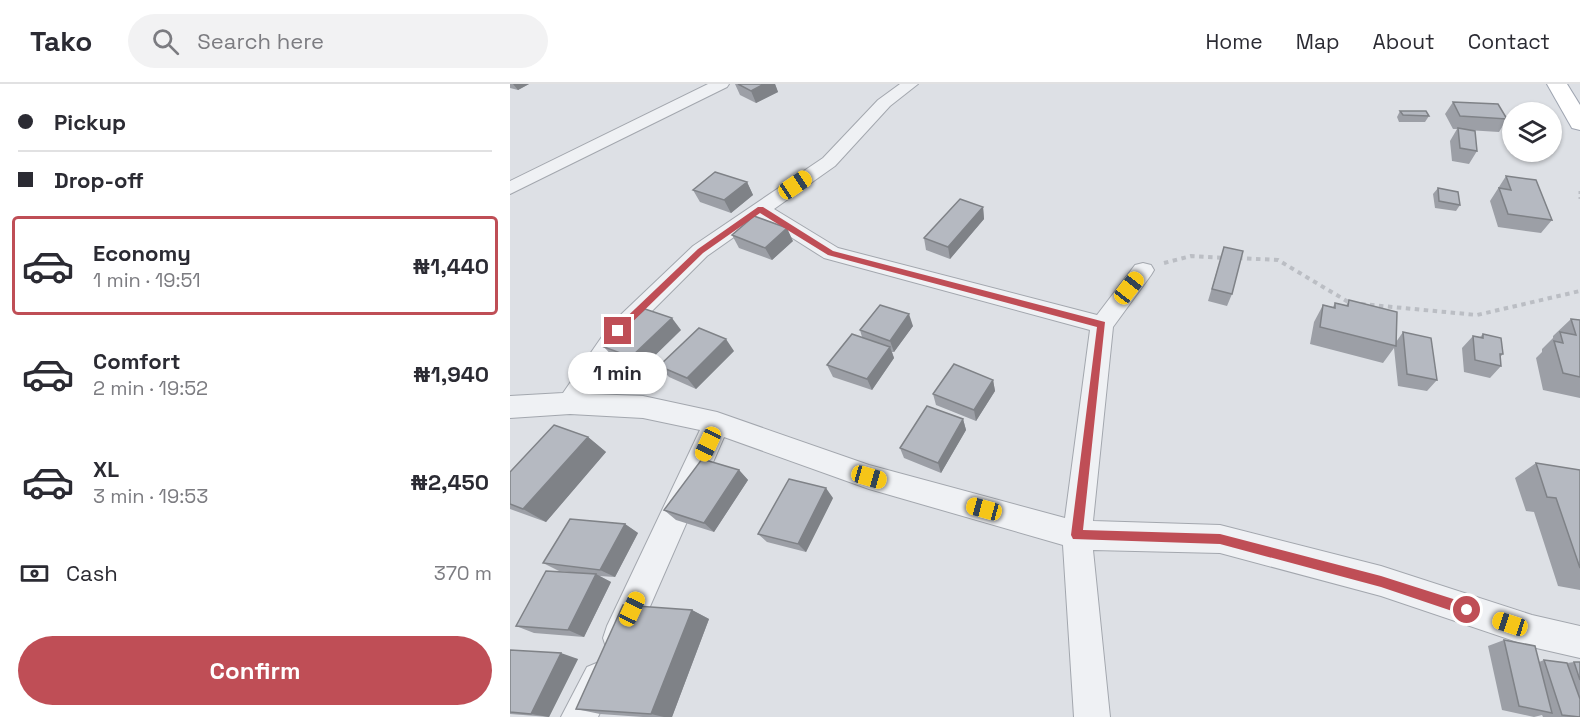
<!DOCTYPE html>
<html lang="en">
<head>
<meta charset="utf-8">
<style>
	:root { --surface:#fff; --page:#f2f2f3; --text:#2b2b33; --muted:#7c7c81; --line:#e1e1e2; --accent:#bf4e56 }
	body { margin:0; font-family:"Space Grotesk",sans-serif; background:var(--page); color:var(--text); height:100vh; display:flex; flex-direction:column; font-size:22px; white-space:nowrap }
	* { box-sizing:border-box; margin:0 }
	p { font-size:20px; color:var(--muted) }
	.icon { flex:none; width:33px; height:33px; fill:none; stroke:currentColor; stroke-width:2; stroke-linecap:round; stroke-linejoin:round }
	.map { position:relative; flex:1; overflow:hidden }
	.side { display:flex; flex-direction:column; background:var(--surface); width:510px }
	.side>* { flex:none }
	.top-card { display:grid; align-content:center; height:132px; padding:0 18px; background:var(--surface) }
	.controls { position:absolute; left:992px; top:18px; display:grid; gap:12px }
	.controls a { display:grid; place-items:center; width:60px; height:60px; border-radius:50%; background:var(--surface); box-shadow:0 2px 4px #0004; font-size:30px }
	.end { position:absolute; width:27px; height:27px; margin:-14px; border:8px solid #bf4e56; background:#fff; box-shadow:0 0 0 3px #fff }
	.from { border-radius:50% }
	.bubble { position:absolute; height:42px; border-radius:21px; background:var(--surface); box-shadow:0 2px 4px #0004; font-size:20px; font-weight:700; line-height:42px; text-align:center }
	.car { position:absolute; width:18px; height:36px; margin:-18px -9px; border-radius:8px; box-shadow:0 0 4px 2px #0007; background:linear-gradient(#f5c518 24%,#345 0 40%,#f5c518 0 76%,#345 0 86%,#f5c518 0) }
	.top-card b { display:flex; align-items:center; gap:21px; height:57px; font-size:22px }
	.top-card b+b { border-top:2px solid var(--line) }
	.top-card i { width:15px; height:15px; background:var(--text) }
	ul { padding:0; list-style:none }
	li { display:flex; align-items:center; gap:18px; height:99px; margin:0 12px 9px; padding:0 6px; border:3px solid transparent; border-radius:6px }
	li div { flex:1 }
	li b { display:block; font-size:22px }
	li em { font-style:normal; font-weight:700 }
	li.on { border-color:var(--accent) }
	li>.icon { width:54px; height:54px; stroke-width:1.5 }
	.pay { display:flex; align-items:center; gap:15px; height:66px; padding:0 18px; font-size:22px }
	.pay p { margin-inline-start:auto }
	.action { display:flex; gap:12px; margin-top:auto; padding:12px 18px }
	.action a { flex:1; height:69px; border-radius:36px; background:var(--accent); color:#fff; font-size:24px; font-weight:700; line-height:69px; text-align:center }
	header { display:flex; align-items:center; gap:36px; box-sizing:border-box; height:84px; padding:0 30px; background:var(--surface); border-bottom:2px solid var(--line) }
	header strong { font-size:28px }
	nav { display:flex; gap:33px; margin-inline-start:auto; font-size:21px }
	.search { width:420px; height:54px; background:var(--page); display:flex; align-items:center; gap:15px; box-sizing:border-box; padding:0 21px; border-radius:33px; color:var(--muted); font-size:22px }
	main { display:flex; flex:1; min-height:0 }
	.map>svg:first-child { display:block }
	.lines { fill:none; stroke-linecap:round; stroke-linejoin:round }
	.street-casing { stroke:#a3a7ae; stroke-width:2 }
	.primary-casing { stroke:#9ea4b0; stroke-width:2 }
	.path-far1 { stroke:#bbbec4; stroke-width:3; stroke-dasharray:3 3; stroke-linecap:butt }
	.path { stroke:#bbbec4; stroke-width:4; stroke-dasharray:4.5 4.5; stroke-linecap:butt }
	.street { fill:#eff1f4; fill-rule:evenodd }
	.primary { fill:#fff; fill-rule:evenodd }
	.wall { fill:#9c9fa6 }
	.shaded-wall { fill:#7f8287 }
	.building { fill:#b5b9c1; stroke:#7f8287; stroke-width:1.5 }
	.route { fill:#bf4e56 }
</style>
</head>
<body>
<header>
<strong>Tako</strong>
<div class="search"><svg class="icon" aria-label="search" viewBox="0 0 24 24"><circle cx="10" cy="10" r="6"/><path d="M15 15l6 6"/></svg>Search here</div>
<nav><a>Home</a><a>Map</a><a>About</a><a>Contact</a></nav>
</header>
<main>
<section class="side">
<div class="top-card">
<b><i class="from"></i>Pickup</b>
<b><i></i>Drop-off</b>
</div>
<ul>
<li class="on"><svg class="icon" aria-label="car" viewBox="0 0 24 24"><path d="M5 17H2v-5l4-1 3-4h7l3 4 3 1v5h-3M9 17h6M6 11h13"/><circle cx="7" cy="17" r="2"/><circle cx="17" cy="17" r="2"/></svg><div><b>Economy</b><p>1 min · 19:51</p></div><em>₦1,440</em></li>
<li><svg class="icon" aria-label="car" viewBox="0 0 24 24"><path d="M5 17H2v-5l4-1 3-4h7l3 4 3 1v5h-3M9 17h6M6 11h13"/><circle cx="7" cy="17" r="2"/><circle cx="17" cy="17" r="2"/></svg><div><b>Comfort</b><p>2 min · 19:52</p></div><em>₦1,940</em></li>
<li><svg class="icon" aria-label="car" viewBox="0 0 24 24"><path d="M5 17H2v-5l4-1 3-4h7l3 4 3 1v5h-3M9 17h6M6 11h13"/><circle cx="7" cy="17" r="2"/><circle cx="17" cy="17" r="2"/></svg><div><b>XL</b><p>3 min · 19:53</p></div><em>₦2,450</em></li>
</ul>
<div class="pay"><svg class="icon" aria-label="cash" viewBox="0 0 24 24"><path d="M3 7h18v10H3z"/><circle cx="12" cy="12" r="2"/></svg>Cash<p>370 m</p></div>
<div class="action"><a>Confirm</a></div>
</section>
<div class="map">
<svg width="1070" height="633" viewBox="0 0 1070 633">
	<rect width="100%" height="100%" fill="#dde0e5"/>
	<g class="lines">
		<defs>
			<path id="street" d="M 198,0 L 219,0 L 217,3 L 0,110 L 0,97 Z
				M 390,0 L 408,0 L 380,22 L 325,82 L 264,125 L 328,164 L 587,231 L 625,181 L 633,179 L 641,181 L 644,186 L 641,191 L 603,243 L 583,437 L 710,441 L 871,482 L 1022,531 L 1070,542 L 1070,574 L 1022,563 L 871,512 L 710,469 L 583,466 L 600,633 L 564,633 L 553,461 L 359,405 L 214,353 L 121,566 L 109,570 L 97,566 L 93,554 L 97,542 L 190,346 L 133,334 L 60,330 L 0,334 L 0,312 L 53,309 L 100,241 L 183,162 L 313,74 L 368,16 ZM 251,134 L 314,174 L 580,246 L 555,434 L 359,381 L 207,328 L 133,312 L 80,310 L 116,253 L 197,172 Z
				M 89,578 L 101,583 L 106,595 L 88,633 L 51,633 L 77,583 Z"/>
			<path id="primary" d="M 1037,0 L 1057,0 L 1070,21 L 1070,46 L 1062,44 Z"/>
		</defs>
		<use href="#street" class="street-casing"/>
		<use href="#primary" class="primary-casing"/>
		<path class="path-far1" d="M 1070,107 L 1070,115"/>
		<path class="path" d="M 728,174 L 768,176 L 840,219
			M 654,179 L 681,172 L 714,174
			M 851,220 L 967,231 L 1070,207"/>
		<use href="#street" class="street"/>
		<use href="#primary" class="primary"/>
	</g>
	<path class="wall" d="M 0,0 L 19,0 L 8,6 L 0,4 Z
		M 225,0 L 265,0 L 268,8 L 246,19 L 230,11 Z
		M 943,18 L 997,35 L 989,48 L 957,46 L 967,67 L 959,80 L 942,77 L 940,57 L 947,45 L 943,45 L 935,30 Z
		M 890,27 L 919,32 L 915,38 L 889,38 L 887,33 Z
		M 996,92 L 1042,136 L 1031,149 L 988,143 L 980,117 Z
		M 237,98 L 243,111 L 221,129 L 190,118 L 183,106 Z
		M 928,104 L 950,121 L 946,127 L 925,124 L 923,110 Z
		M 473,123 L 474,135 L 440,175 L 416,166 L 414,154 Z
		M 222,151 L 283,157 L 262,176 L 229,164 Z
		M 714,163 L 722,210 L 717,222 L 698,217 Z
		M 839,216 L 886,258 L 893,248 L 927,296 L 917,307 L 888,302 L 884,264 L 873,279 L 800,260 L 804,238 L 813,221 L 823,223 L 825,219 L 836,222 Z
		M 1061,235 L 1070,236 L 1070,314 L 1033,306 L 1026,274 L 1032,268 L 1032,265 L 1043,254 L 1043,252 Z
		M 403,242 L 384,268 L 382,268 L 384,274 L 362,306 L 323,293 L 317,281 L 352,253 L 350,246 Z
		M 171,246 L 131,285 L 105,275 L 94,263 Z
		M 973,250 L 993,270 L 990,273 L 991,282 L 980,294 L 954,288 L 952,264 L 963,252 L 970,253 Z
		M 224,267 L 186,305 L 159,293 L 149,282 Z
		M 483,296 L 485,307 L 466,337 L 426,321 L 423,310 Z
		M 453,335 L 456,346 L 431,389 L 394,374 L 390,364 Z
		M 78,353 L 96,368 L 36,438 L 0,425 L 0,388 Z
		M 1026,379 L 1070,386 L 1070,506 L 1048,502 L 1024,428 L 1016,427 L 1005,394 Z
		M 229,386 L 238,396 L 204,448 L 166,436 L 154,426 Z
		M 323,414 L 296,468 L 257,458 L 248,450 Z
		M 115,440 L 128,449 L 105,493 L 89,492 L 101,498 L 74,553 L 24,549 L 6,542 L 70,489 L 49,487 L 33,479 Z
		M 182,526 L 199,535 L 162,633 L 133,633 L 90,630 L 66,625 Z
		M 994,556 L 1029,578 L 1034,576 L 1057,579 L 1064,578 L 1070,578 L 1070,633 L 1033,633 L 1032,631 L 1024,633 L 992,626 L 978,562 Z
		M 0,566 L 68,575 L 39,633 L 0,630 Z"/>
	<path class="shaded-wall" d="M 3,0 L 19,0 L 8,6 Z
		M 254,0 L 265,0 L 268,8 L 246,19 L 241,7 Z
		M 237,98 L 243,111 L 221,129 L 214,116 Z
		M 473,123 L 474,135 L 440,175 L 438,163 Z
		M 277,144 L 283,157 L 262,176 L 255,164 Z
		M 399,230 L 403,242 L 384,268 L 380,257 Z
		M 162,234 L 171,246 L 131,285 L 121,273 Z
		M 216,255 L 224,267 L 186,305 L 177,294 Z
		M 380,263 L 384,274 L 362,306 L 357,295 Z
		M 483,296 L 485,307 L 466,337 L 464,326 Z
		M 453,335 L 456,346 L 431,389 L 428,379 Z
		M 78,353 L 96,368 L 36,438 L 13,425 Z
		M 229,386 L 238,396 L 204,448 L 194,439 Z
		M 316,404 L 323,414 L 296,468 L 288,460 Z
		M 115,440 L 128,449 L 105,493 L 90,486 Z
		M 86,490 L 101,498 L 74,553 L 58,546 Z
		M 182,526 L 199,535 L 162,633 L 154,633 L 141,630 Z
		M 51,569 L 68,575 L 39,633 L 21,630 Z"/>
	<path class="building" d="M 228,0 L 254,0 L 241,7 Z
		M 943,18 L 988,20 L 997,35 L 950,32 Z
		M 890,27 L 916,27 L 919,32 L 893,31 Z
		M 948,44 L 965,47 L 967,67 L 950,64 Z
		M 205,88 L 237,98 L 214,116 L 183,106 Z
		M 996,92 L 1026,96 L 1042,136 L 998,130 L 989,104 L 1001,106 Z
		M 928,104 L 948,108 L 950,121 L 929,117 Z
		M 450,115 L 473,123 L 438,163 L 414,154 Z
		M 244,132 L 277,144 L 255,164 L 222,151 Z
		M 714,163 L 733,167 L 722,210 L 702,205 Z
		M 839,216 L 887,228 L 886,262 L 810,243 L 813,221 L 825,224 L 825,219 L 838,222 Z
		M 370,221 L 399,230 L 380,257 L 350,246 Z
		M 135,225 L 162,234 L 121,273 L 94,263 Z
		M 1061,235 L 1070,236 L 1070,293 L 1053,289 L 1044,257 L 1053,259 L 1050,248 L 1066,251 Z
		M 189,244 L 216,255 L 177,294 L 149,282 Z
		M 893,248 L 921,254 L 927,296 L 897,290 Z
		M 342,250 L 380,263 L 357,295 L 317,281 Z
		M 973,250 L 991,254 L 993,270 L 990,270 L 991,282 L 965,276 L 963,252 L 973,254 Z
		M 444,280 L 483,296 L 464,326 L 423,310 Z
		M 417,322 L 453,335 L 428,379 L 390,364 Z
		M 44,341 L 78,353 L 13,425 L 0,420 L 0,388 Z
		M 192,375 L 229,386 L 194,439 L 154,426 Z
		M 1026,379 L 1070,386 L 1070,484 L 1046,414 L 1037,413 Z
		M 279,395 L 316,404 L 288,460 L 248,450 Z
		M 60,435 L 115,440 L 90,486 L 33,479 Z
		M 36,487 L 86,490 L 58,546 L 6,542 Z
		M 113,521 L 182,526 L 141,630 L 66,625 Z
		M 994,556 L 1025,562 L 1042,629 L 1009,622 Z
		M 0,566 L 51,569 L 21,630 L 0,628 Z
		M 1034,576 L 1057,579 L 1070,615 L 1070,633 L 1052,631 Z
		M 1064,578 L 1070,578 L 1070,596 Z"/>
	<path class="route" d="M 248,123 L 253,123 L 323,167 L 595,238 L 573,446 L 710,450 L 871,492 L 962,521 L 962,530 L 957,532 L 871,503 L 710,460 L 563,455 L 561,451 L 587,243 L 318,171 L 250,129 L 193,169 L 111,249 L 105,249 L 105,244 L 188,165 Z"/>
</svg>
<div class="controls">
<a><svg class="icon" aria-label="layers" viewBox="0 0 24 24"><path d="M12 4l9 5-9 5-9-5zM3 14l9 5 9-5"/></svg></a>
</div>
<i class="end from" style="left:957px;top:526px"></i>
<i class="end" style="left:108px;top:247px"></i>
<div class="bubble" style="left:58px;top:268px;width:99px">1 min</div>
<i class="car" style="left:285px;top:101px;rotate:56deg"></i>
<i class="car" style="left:619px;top:204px;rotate:38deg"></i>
<i class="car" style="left:198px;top:360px;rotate:205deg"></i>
<i class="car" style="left:359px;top:393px;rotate:106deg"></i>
<i class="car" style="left:474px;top:425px;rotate:285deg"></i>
<i class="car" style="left:122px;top:525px;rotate:25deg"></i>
<i class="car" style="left:1000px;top:540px;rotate:288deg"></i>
</div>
</main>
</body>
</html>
